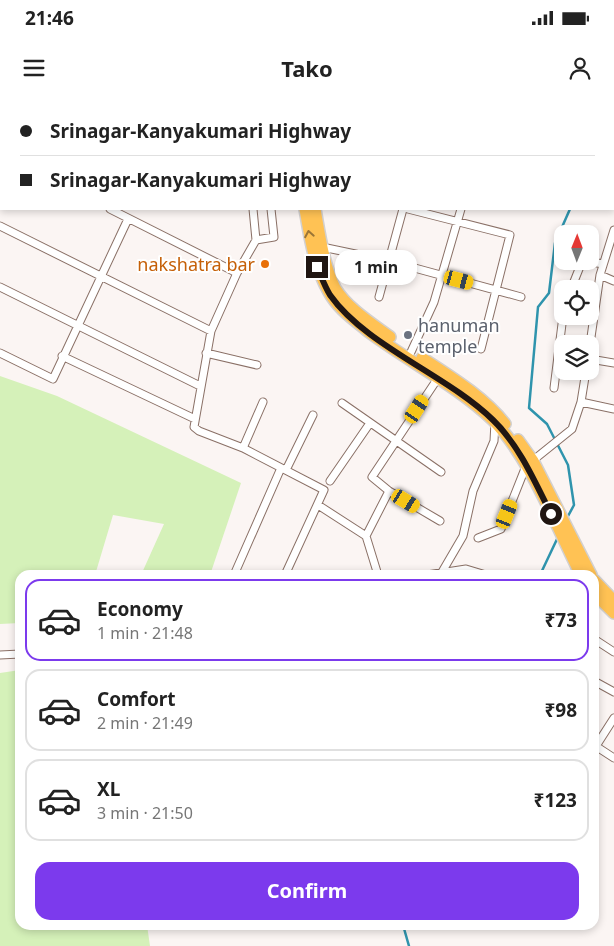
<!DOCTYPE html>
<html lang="en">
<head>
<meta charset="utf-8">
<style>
	:root { --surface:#fff; --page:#f2f2f2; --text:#222; --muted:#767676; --line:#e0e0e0; --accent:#7c3aed }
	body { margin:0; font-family:"Noto Sans",sans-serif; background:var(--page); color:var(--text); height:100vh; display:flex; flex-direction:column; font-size:19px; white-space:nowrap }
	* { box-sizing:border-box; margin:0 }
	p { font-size:16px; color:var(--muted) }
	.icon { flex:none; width:28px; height:28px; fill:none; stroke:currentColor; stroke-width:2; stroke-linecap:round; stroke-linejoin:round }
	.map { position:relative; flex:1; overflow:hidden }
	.sheet { position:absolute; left:15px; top:470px; width:584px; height:360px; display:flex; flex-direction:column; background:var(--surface); border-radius:15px; box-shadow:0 2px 8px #0003 }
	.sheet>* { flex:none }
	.banner { position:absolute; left:0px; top:0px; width:615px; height:110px; box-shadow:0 2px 8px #0003; display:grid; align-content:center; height:110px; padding:0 20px; background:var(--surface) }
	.needle { width:32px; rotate:1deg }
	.buttons { position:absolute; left:554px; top:125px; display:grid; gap:10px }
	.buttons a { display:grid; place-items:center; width:45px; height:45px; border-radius:10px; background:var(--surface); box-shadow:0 2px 8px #0003; font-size:25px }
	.end { position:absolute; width:22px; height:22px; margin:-11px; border:6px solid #201612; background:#fff; box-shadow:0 0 0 2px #fff }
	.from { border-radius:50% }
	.bubble { position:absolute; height:35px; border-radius:15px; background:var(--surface); box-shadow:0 2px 8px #0003; font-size:16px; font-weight:700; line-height:35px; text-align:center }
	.car { position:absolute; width:15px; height:30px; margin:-15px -8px; border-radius:6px; box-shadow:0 0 4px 1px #0007; background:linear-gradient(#f5c518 24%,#345 0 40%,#f5c518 0 76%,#345 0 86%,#f5c518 0) }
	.banner b { display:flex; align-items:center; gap:18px; height:48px; font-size:19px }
	.banner b+b { border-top:1px solid var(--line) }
	.banner i { width:12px; height:12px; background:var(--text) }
	ul { padding:9px 0 0; list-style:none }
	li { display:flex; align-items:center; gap:15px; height:82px; margin:0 10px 8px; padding:0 10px; border:2px solid var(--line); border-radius:15px }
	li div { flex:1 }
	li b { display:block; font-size:19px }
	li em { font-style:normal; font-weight:700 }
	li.current { border-color:var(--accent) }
	li>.icon { width:45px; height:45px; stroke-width:1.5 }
	.cta { display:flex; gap:10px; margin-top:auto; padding:10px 20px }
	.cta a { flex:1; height:58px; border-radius:15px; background:var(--accent); color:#fff; font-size:20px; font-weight:700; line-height:58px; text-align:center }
	.status { display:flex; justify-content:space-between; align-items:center; height:35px; padding:0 25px; background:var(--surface); direction:ltr }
	.status svg { height:14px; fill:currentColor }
	header { display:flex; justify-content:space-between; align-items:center; height:65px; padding:0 20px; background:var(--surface); font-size:22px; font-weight:700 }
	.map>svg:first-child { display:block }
	.green { fill:#d5f1b9 }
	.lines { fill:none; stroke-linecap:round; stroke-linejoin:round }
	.stream { stroke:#2f94ad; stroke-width:2.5 }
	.minor-casing { stroke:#8a7066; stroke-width:9 }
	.trunk-casing { stroke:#d2d0d0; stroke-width:14 }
	.minor { stroke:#fff; stroke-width:7 }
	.trunk { stroke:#ffc254; stroke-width:11 }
	.oneway { stroke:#9b7536 }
	.route { stroke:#201612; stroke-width:6 }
	.food-dot { fill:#e8710a; stroke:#fff; stroke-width:2 }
	.worship-dot { fill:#6b7280; stroke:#fff; stroke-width:2 }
	.labels { text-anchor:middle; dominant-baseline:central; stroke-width:4; stroke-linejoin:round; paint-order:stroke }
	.food-label { font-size:18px; fill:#c56008; stroke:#fff; text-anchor:end }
	.worship-label { font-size:18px; fill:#5b616d; stroke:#fff; text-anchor:start }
</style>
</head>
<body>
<div class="status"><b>21:46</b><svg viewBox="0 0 49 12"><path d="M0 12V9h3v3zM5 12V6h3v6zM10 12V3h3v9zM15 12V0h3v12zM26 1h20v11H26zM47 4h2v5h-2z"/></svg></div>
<header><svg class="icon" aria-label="menu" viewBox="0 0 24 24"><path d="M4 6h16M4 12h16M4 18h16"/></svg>Tako<svg class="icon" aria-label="person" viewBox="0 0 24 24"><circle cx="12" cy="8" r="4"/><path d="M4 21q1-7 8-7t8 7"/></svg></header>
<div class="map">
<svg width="614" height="846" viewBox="0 0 614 846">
	<rect width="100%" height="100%" fill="#fbf5f3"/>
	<path class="green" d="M 0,276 L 57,296 L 241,383 L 210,475 L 141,475 L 164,424 L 113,415 L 95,475 L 20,475 L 20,523 L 0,524 Z
		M 20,570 L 20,825 L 147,825 L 150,846 L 0,846 L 0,573 Z"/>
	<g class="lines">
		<path class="stream" d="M 614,39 L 614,38
			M 567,418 L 574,405 L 568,365 L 547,324 L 529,308 L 538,207 L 549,193 L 555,143 L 570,109
			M 540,475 L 558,437
			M 403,825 L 409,846"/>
		<defs>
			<path id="minor" d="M 76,0 L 79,1
				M 168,0 L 168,1
				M 369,0 L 373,1
				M 41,1 L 41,0
				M 260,1 L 261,0
				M 361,1 L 361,0
				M 417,1 L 417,0
				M 0,52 L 1,53
				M 110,109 L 237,173
				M 253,109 L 256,140 L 237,173 L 211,231 L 194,327 L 199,331 L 243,348 L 324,390 L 285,475
				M 408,109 L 510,135 L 481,249
				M 0,126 L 211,231
				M 256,140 L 274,137 L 271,109
				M 322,147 L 389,161 L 521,197
				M 586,161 L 603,164
				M 600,175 L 614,181
				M 0,187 L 200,286
				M 571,189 L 581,164 L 586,161
				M 379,197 L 403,109
				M 590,244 L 600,175 L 614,130
				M 411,252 L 434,202 L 461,109
				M 0,253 L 53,279 L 128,119
				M 206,253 L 257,265
				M 62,256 L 195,319
				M 590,259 L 614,263
				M 438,278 L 372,377 L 389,391 L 440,421
				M 554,288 L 563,216
				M 581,302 L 614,309
				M 342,303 L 441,372
				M 243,348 L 263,302
				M 286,370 L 313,315
				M 330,381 L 370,323
				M 318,405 L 366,436 L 389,391
				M 366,436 L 378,475
				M 478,438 L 501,429 L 526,366 L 572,329 L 581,302 L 586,271
				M 442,472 L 463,436 L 473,391 L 494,341 L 495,322
				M 234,475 L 281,368
				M 427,475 L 466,469 L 486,475
				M 594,539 L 614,552
				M 0,555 L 20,554
				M 594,581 L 614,592
				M 594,645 L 614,658
				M 596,646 L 614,618"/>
			<path id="trunk" d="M 294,0 L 294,1
				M 305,0 L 305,1
				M 305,109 C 310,138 314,166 329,192 C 338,209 355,220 369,232 C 408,261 459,287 493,320 C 530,357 557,428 581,475
				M 315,109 C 319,132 324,167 335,188 C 347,208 371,223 390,237
				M 422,258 C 451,277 484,297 505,324
				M 518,340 L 533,361 L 591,475
				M 594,480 L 614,501
				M 594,493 L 614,513"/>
		</defs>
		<use href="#minor" class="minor-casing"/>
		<use href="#trunk" class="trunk-casing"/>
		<use href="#minor" class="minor"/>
		<use href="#trunk" class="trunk"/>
	</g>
	<defs><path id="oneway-chevron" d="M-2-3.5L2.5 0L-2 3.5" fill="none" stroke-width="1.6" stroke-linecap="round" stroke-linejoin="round" transform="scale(1.25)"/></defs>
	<use class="oneway" href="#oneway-chevron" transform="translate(309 134) rotate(-100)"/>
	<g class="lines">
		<path class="route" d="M 317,167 C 321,176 325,187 330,195 C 366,246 447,275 493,320 C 519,345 535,382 551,414"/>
	</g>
	<circle class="food-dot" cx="265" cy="164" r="5"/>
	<circle class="worship-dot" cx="408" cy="235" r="5"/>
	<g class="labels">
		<g class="food-label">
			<text x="255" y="164">nakshatra bar</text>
		</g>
		<g class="worship-label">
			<text x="418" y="225">hanuman<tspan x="418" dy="21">temple</tspan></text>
		</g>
	</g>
</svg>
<div class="buttons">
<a><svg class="needle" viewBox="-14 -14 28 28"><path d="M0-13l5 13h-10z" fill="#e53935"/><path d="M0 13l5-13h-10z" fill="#767676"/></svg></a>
<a><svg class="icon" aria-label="locate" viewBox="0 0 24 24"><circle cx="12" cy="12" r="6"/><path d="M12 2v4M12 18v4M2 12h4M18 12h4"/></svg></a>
<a><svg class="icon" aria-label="layers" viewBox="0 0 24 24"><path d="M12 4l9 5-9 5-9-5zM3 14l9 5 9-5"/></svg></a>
</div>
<i class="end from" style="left:551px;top:414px"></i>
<i class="end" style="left:317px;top:167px"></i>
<div class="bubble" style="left:335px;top:150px;width:82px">1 min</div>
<i class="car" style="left:459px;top:180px;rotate:105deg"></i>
<i class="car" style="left:417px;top:309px;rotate:33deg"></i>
<i class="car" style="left:406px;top:401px;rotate:121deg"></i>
<i class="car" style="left:507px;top:414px;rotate:22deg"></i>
<div class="banner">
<b><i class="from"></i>Srinagar-Kanyakumari Highway</b>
<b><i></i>Srinagar-Kanyakumari Highway</b>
</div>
<section class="sheet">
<ul>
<li class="current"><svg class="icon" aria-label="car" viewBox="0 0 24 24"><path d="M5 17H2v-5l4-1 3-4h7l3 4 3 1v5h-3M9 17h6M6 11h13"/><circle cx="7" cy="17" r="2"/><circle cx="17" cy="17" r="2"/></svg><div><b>Economy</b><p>1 min · 21:48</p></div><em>₹73</em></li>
<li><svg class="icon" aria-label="car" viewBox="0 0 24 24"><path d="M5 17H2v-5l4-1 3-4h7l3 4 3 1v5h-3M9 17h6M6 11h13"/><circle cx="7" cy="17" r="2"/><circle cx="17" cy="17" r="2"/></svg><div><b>Comfort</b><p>2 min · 21:49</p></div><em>₹98</em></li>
<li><svg class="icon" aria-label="car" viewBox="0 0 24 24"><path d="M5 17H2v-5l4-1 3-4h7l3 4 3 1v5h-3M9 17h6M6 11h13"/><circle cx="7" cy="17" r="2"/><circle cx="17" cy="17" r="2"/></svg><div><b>XL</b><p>3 min · 21:50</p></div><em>₹123</em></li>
</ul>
<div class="cta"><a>Confirm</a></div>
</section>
</div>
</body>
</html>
